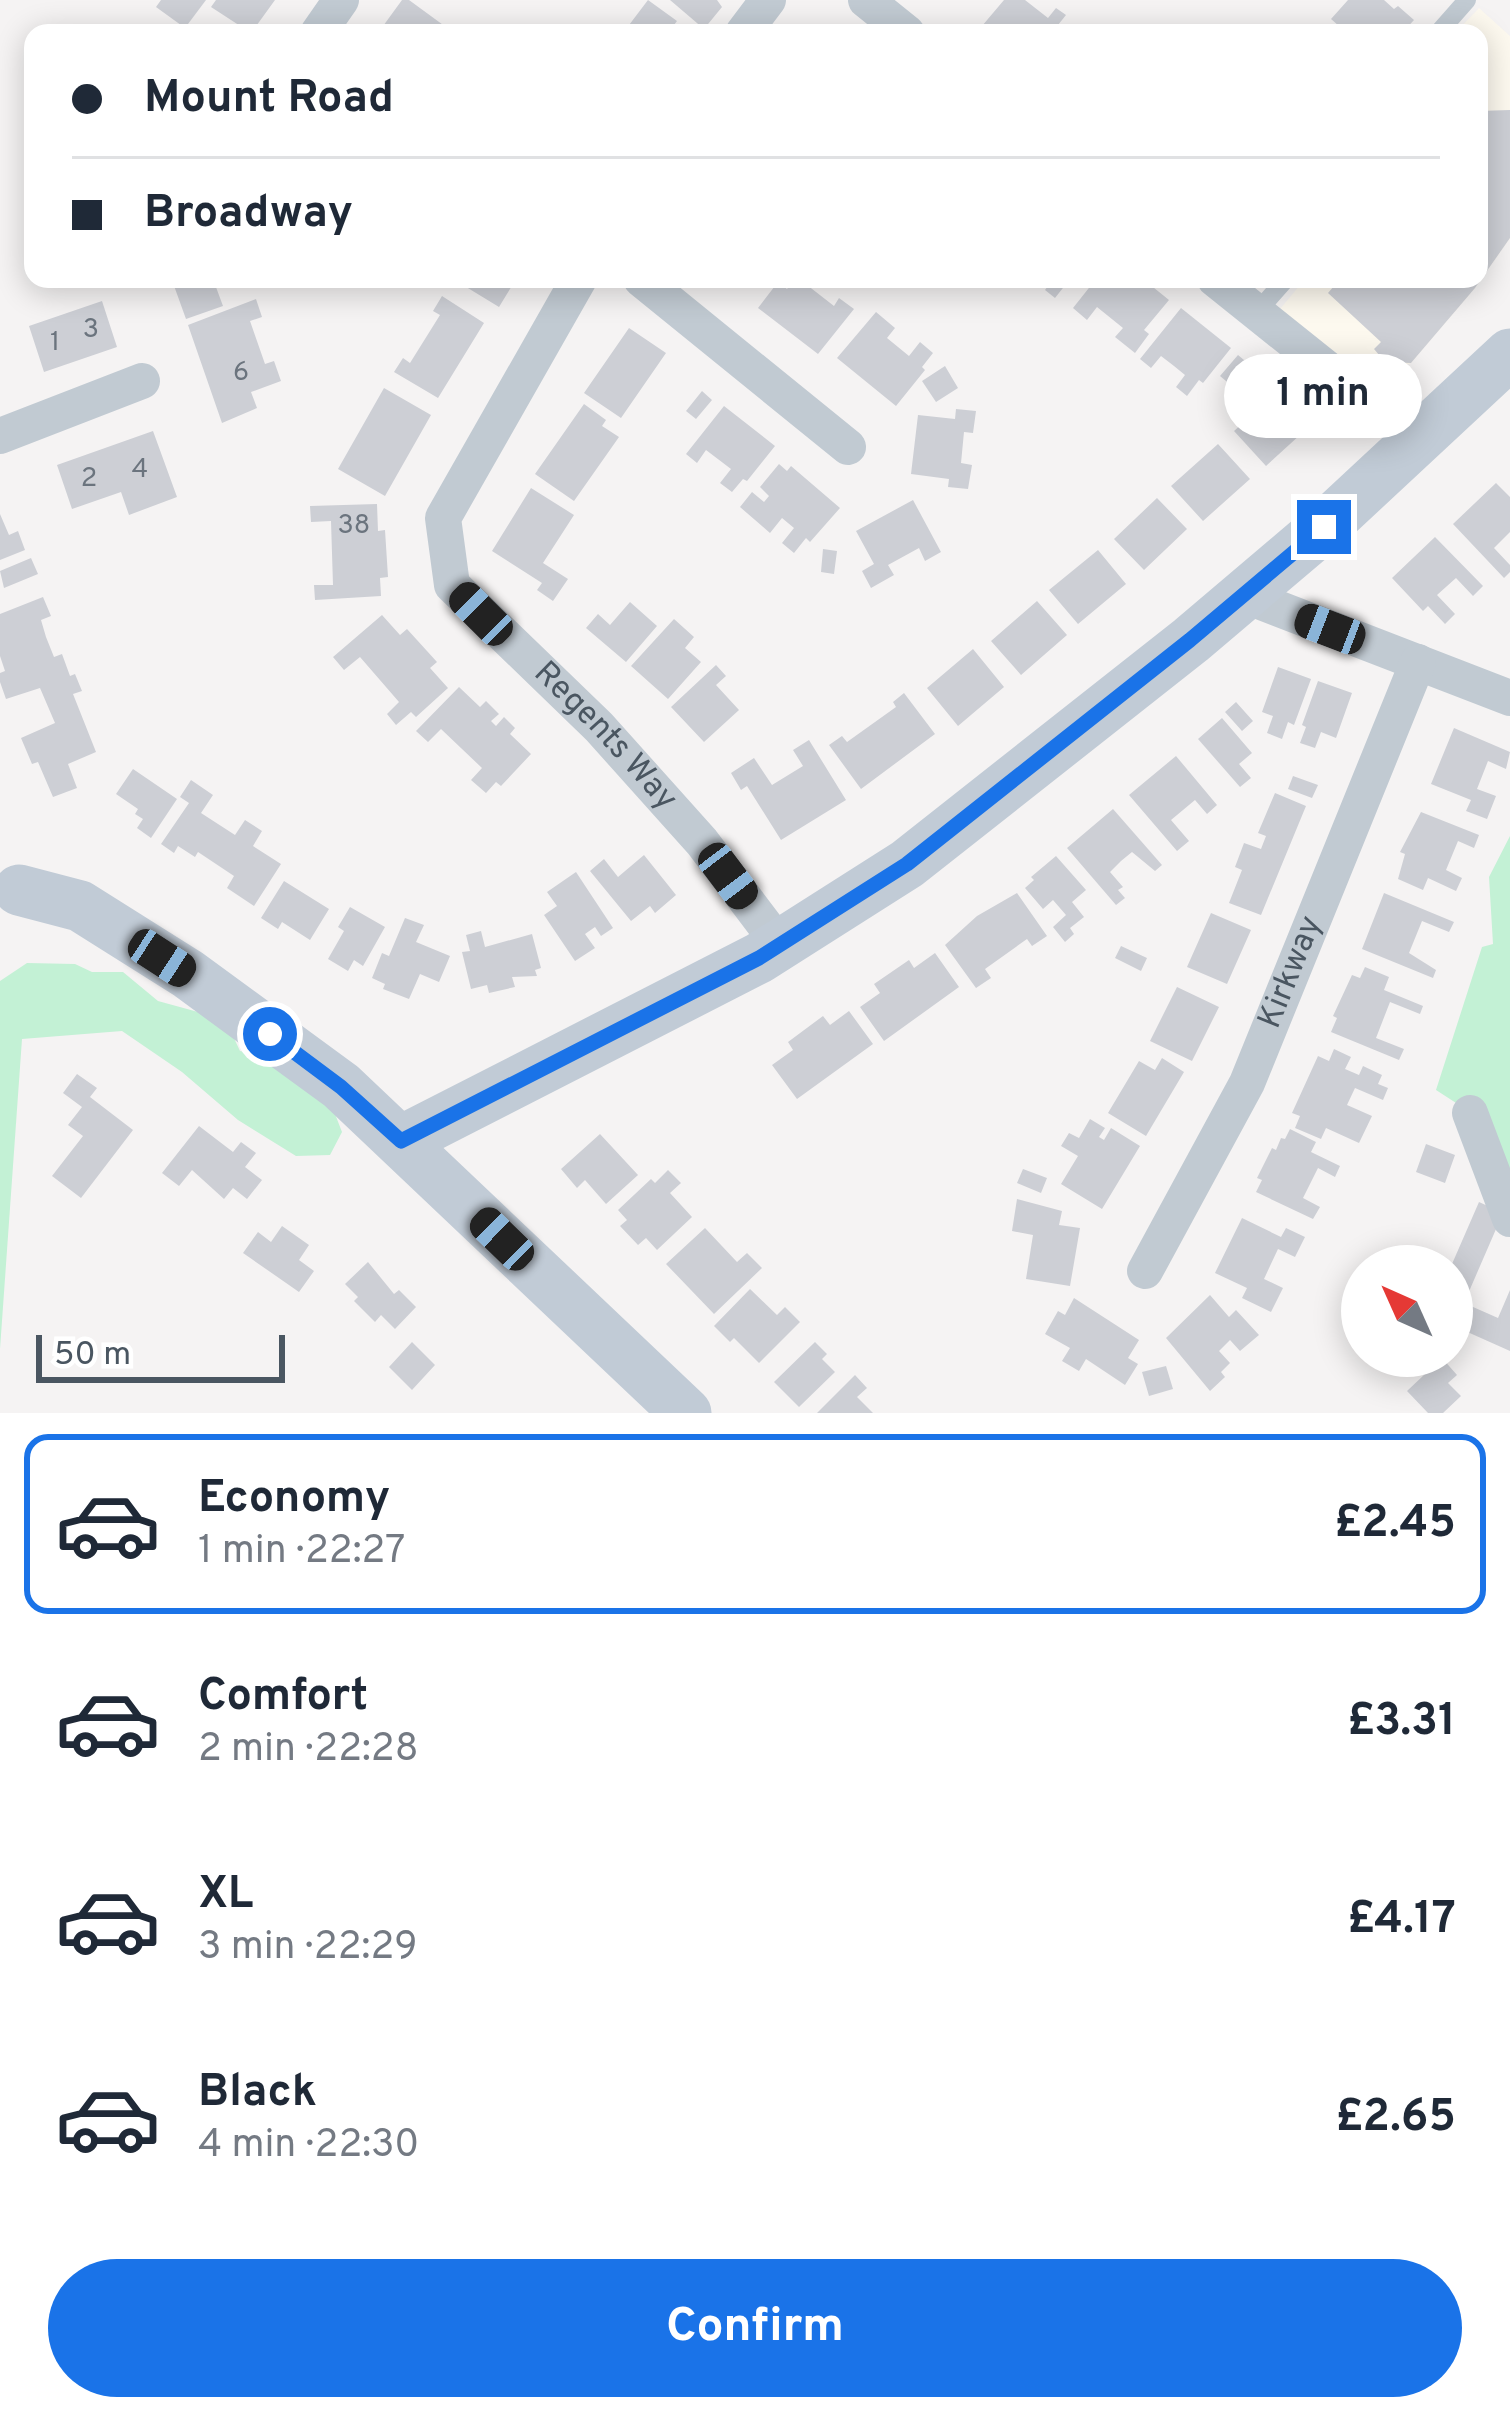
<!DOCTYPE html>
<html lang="en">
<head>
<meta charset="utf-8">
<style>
	:root { --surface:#fff; --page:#f2f2f3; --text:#1f2937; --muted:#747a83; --line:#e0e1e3; --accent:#1a73e8 }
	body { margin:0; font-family:Overpass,sans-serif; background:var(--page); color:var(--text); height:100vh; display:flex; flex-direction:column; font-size:45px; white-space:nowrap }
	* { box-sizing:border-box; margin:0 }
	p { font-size:39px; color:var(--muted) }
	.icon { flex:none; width:66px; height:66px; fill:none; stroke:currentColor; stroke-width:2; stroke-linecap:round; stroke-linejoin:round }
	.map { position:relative; height:1413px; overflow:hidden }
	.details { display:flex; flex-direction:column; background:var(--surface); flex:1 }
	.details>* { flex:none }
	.banner { position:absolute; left:24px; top:24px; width:1464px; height:264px; border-radius:24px; box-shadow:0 6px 30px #0003; display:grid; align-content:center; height:264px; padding:0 48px; background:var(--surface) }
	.needle { width:78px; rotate:315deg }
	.tools { position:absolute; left:1341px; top:1245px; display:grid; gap:24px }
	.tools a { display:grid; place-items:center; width:132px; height:132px; border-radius:50%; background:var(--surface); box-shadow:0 6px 30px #0003; font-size:60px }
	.scale { position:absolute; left:36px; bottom:30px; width:249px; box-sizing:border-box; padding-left:12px; border:6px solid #4a5661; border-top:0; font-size:33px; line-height:42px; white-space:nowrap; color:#4a5661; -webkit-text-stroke:9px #fff; paint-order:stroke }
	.end { position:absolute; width:54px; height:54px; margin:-27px; border:15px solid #1a73e8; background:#fff; box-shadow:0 0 0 6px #fff }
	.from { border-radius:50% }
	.bubble { position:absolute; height:84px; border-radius:42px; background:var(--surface); box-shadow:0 6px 30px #0003; font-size:39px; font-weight:700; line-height:84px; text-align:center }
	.car { position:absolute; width:36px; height:72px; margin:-36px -18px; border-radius:15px; box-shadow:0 0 9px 3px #0007; background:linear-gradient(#222 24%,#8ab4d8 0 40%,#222 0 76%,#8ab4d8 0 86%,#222 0) }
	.banner b { display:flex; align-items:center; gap:42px; height:114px; font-size:45px }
	.banner b+b { border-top:3px solid var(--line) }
	.banner i { width:30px; height:30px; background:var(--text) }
	ul { padding:21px 0 0; list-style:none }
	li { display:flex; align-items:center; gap:36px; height:180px; margin:0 24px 18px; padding:0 24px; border:6px solid transparent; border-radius:24px }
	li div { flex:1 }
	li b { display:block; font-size:45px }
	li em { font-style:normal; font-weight:700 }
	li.current { border-color:var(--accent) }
	li>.icon { width:108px; height:108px; stroke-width:1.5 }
	.primary-button { display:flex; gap:24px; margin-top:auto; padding:24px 48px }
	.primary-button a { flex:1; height:138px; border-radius:72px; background:var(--accent); color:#fff; font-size:48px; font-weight:700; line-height:138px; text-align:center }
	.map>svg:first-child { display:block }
	.commercial { fill:#fdf9ef }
	.green { fill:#c3f1d5 }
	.building { fill:#cdcfd5 }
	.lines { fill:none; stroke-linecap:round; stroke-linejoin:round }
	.lane { stroke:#c1cad2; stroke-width:18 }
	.street { stroke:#c1cad2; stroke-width:36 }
	.secondary { stroke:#c1cbd6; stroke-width:51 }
	.route { stroke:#1a73e8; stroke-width:15 }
	.labels { text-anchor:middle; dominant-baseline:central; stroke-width:12; stroke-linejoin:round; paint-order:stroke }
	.number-label { font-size:27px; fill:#6b747e }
	.street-label { font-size:33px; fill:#4a5661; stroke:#fff }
</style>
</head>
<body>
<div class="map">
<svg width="1510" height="1413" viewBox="0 0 1510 1413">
	<rect width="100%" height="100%" fill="#f5f3f3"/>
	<path class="commercial" d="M 1479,8 L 1510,36 L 1510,238 L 1475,288 L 1411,363 L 1368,380 L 1280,309 L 1305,279 L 1479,279 L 1479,33 L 1455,33 Z"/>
	<path class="green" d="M 1510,836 L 1510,1195 L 1487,1123 L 1436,1090 L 1482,947 L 1493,944 L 1489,877 Z
		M 27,963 L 75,964 L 92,972 L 123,972 L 158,1001 L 198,1012 L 233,1036 L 240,1051 L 267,1056 L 330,1101 L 342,1132 L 330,1155 L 296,1156 L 238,1120 L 182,1072 L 122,1031 L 22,1039 L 0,1349 L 0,981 Z"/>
	<path class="building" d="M 161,0 L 206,0 L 185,28 L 156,7 Z
		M 216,0 L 275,0 L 251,33 L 211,7 Z
		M 402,0 L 409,0 L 450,30 L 378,33 Z
		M 648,0 L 677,21 L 668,33 L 623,33 Z
		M 670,0 L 717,0 L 722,7 L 704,29 Z
		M 1004,0 L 1025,0 L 1048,18 L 1056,8 L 1066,15 L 1058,25 L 1062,28 L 1058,33 L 992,33 L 982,26 Z
		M 1348,0 L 1384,0 L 1394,9 L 1398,6 L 1414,20 L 1402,33 L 1347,33 L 1331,19 Z
		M 1510,110 L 1510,238 L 1475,288 L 1411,363 L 1385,362 L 1374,349 L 1381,342 L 1328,293 L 1340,279 L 1479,279 L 1479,111 Z
		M 184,279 L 213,279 L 223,306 L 186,319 L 173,283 Z
		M 460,279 L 516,279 L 499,307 L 458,282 Z
		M 795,279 L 812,279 L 807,285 L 834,306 L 839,298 L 854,309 L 818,354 L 758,308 L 778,282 L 787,289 Z
		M 1053,279 L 1070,279 L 1055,298 L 1045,290 Z
		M 1096,279 L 1143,279 L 1169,300 L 1144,330 L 1149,334 L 1135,353 L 1115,337 L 1123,328 L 1097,307 L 1087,320 L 1073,308 Z
		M 442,296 L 484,323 L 438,398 L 394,372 L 403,358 L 410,363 L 440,315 L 433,311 Z
		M 256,299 L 262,317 L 250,321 L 265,364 L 274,361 L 281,381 L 251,392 L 257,408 L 222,423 L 188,325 Z
		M 102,301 L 117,347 L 44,372 L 29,326 Z
		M 1181,308 L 1231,348 L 1203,383 L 1199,380 L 1187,396 L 1176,387 L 1185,375 L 1174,366 L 1161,356 L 1151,368 L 1140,359 Z
		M 876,312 L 895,328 L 887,338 L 909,356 L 920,342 L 933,353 L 922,367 L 925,370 L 896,406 L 837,358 Z
		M 629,328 L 666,353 L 621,418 L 584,393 Z
		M 1238,355 L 1250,365 L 1232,386 L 1220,376 Z
		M 945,366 L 958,388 L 936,402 L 922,381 Z
		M 384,388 L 431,415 L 385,496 L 338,469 Z
		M 1281,389 L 1312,424 L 1266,466 L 1234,431 Z
		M 702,391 L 712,400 L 696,419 L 686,411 Z
		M 584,404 L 606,420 L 602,426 L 619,437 L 574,501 L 535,474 Z
		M 724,406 L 775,446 L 747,481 L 743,479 L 732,492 L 720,483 L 731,469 L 706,450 L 697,463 L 686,454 Z
		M 956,409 L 976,411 L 973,433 L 964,432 L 961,463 L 972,465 L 968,489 L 948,487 L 949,479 L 911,474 L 918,415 L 955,419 Z
		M 153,431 L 177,497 L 129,515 L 121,492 L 72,509 L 57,465 Z
		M 1218,444 L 1250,479 L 1203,521 L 1171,486 Z
		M 779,464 L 787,471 L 791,466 L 840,508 L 810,542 L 806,538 L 794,553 L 782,543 L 794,528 L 782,518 L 770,533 L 740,507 L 752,492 L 764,502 L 769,496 L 760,487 Z
		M 1496,483 L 1510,497 L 1510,532 L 1494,548 L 1510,565 L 1510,572 L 1504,578 L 1453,524 Z
		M 531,488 L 574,515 L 543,563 L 568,579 L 553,601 L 537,590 L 542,583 L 492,551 Z
		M 1157,498 L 1187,529 L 1144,570 L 1114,539 Z
		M 913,500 L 941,552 L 925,561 L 919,548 L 888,565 L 894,575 L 871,588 L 862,571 L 874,564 L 856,531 Z
		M 377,504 L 378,531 L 385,530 L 388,577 L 380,578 L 381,596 L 315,600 L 314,585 L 333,585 L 331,521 L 311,522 L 310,506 Z
		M 0,514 L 9,535 L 18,531 L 25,550 L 0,560 Z
		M 1435,537 L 1483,586 L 1473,596 L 1456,578 L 1437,595 L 1455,614 L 1445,624 L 1428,606 L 1423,611 L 1392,578 Z
		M 823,549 L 837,551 L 834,574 L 821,572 Z
		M 1098,550 L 1126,584 L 1078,624 L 1049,590 Z
		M 31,558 L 38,574 L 4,588 L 0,571 Z
		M 43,597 L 51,616 L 41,620 L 46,637 L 54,657 L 62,654 L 70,676 L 75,674 L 82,691 L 73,694 L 96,752 L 68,764 L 77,788 L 53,797 L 38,762 L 32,764 L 21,738 L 55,723 L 40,688 L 6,699 L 0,682 L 0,673 L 5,671 L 0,656 L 0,614 Z
		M 1037,601 L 1067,635 L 1021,675 L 991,641 Z
		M 630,602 L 657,626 L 626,662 L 586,628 L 598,614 L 610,625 Z
		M 382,615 L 400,635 L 407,629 L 437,662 L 430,668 L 448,688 L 416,717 L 411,712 L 396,725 L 387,714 L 399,702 L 360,657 L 344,670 L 333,657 Z
		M 674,619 L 694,637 L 685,648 L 701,662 L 668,699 L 631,666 Z
		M 973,649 L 1004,687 L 958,726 L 927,688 Z
		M 716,665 L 726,676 L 716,685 L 739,710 L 704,742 L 671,707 Z
		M 1278,667 L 1311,679 L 1294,725 L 1288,722 L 1282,739 L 1267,733 L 1273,716 L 1262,712 Z
		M 1318,681 L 1352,693 L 1336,738 L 1321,732 L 1315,748 L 1300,743 L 1306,727 L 1302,725 Z
		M 459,687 L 480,707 L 486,701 L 499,714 L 491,721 L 496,726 L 504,717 L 515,728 L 510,734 L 531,754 L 501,786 L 496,782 L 486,793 L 471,780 L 482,768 L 441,729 L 428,742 L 416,731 Z
		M 904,693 L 935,734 L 861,789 L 829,745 L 842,736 L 847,742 L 896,707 L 893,702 Z
		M 1236,702 L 1253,721 L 1242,731 L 1225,712 Z
		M 1222,718 L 1252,753 L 1239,764 L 1251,778 L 1240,787 L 1198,739 Z
		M 1454,728 L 1510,752 L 1506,769 L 1488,761 L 1477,789 L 1496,796 L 1487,819 L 1466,811 L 1471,800 L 1431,784 Z
		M 809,740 L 846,800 L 781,840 L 747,786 L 741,790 L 731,773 L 754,758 L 772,785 L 803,766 L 793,750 Z
		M 1176,756 L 1217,805 L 1207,814 L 1195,800 L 1171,820 L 1189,841 L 1177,851 L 1129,795 Z
		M 133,769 L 177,799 L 151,838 L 137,828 L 143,819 L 135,814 L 138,809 L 116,794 Z
		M 1293,776 L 1318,785 L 1312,798 L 1288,789 Z
		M 191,780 L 213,795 L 201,813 L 235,835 L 245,820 L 262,831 L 253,846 L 281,864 L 254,906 L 227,888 L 234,876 L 198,852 L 195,857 L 178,846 L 174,853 L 161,844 L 189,803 L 180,797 Z
		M 1275,793 L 1306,806 L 1261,915 L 1229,903 L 1242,870 L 1235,867 L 1244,843 L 1261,849 L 1266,836 L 1258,833 Z
		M 1113,809 L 1162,865 L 1155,871 L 1132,852 L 1121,861 L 1110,872 L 1123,887 L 1118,890 L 1125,898 L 1116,905 L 1067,848 Z
		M 1421,812 L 1479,835 L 1474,848 L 1458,841 L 1446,870 L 1462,878 L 1456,891 L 1428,878 L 1423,890 L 1398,879 L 1405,854 L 1400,852 Z
		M 644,855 L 676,895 L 655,913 L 650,906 L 631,921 L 590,871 L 604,859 L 618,877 Z
		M 1056,856 L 1086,890 L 1072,902 L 1084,917 L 1070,928 L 1074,934 L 1065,942 L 1053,927 L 1066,915 L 1053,900 L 1043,909 L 1025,888 L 1034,880 L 1031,877 Z
		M 576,872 L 613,928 L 601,936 L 595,927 L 585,934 L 595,948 L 575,961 L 544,915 L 557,906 L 547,892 Z
		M 284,881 L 329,909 L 310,940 L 282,922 L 278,929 L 261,918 Z
		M 1017,893 L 1047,936 L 1032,946 L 1027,939 L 985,969 L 991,978 L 976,988 L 945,945 L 977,916 Z
		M 1384,893 L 1454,922 L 1449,932 L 1422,921 L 1409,953 L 1436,970 L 1433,978 L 1362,949 Z
		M 350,907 L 385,927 L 363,966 L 354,960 L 348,971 L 328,959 L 344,931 L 338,927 Z
		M 1211,913 L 1251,930 L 1227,984 L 1187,967 Z
		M 405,918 L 424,925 L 416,942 L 450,956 L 439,982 L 420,974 L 409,999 L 383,989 L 385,984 L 372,978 L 382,953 L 389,956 Z
		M 481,931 L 485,947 L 532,934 L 541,968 L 535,970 L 537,976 L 512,977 L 515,987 L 489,993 L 487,985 L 471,989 L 462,952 L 470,951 L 466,935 Z
		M 1121,946 L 1147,958 L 1141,971 L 1115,958 Z
		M 935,953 L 959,987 L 884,1041 L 860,1007 L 880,993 L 874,984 L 909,960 L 914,968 Z
		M 1365,967 L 1389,977 L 1384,990 L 1423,1006 L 1420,1014 L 1390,1002 L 1376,1038 L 1404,1049 L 1399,1060 L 1331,1032 L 1337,1018 L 1333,1016 L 1352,975 L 1360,978 Z
		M 1177,987 L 1219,1007 L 1192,1061 L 1150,1041 Z
		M 849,1011 L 873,1044 L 797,1099 L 772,1065 L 793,1050 L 788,1042 L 823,1016 L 830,1025 Z
		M 1334,1049 L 1351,1057 L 1345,1069 L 1359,1075 L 1363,1066 L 1382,1075 L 1378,1084 L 1388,1088 L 1383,1100 L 1355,1088 L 1347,1105 L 1372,1116 L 1359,1143 L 1326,1128 L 1321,1139 L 1295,1128 L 1300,1116 L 1292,1113 L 1318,1056 L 1329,1061 Z
		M 1162,1058 L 1184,1072 L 1146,1136 L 1108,1113 L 1139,1061 L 1155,1070 Z
		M 77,1074 L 97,1088 L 90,1097 L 133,1130 L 81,1198 L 52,1176 L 83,1136 L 68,1125 L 82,1107 L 63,1093 Z
		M 1090,1119 L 1105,1128 L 1099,1137 L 1104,1140 L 1111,1128 L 1140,1146 L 1102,1209 L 1061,1184 L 1078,1156 L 1061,1146 L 1069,1133 L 1079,1138 Z
		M 199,1126 L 233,1152 L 241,1142 L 256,1153 L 245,1167 L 262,1180 L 247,1199 L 233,1188 L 224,1199 L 192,1170 L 179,1186 L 162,1173 Z
		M 1290,1129 L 1316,1142 L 1311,1152 L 1340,1166 L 1335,1177 L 1318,1168 L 1303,1198 L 1320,1207 L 1313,1219 L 1256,1192 L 1262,1180 L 1257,1178 L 1272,1148 L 1276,1150 L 1281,1138 L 1285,1139 Z
		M 600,1134 L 638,1175 L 606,1204 L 585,1180 L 577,1188 L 561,1169 Z
		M 1426,1144 L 1455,1155 L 1445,1183 L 1416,1172 Z
		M 1023,1169 L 1047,1178 L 1041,1193 L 1017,1183 Z
		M 668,1170 L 681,1183 L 670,1193 L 692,1217 L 657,1250 L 646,1238 L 638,1245 L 620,1226 L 627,1220 L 618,1210 L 651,1179 L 655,1183 Z
		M 1017,1199 L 1062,1211 L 1059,1225 L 1080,1228 L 1070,1286 L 1026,1279 L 1033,1235 L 1012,1231 Z
		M 1479,1202 L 1503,1213 L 1464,1303 L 1452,1297 L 1452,1264 Z
		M 1242,1218 L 1281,1237 L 1286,1228 L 1305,1237 L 1295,1257 L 1278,1249 L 1270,1266 L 1264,1279 L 1283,1288 L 1271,1312 L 1242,1298 L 1247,1288 L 1215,1273 Z
		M 282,1226 L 309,1245 L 299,1260 L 314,1271 L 299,1292 L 243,1253 L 258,1232 L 271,1242 Z
		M 705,1228 L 737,1262 L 747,1253 L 762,1268 L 714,1314 L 666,1264 Z
		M 368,1262 L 394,1294 L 399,1290 L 416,1307 L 395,1329 L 381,1315 L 375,1322 L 354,1301 L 358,1297 L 345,1284 Z
		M 750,1289 L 777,1315 L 785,1307 L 800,1322 L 759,1363 L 734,1338 L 730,1342 L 714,1326 Z
		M 1510,1290 L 1510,1351 L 1454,1326 L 1464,1303 L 1498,1318 Z
		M 1210,1295 L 1229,1317 L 1236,1310 L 1259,1335 L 1240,1351 L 1230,1340 L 1219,1351 L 1230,1363 L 1221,1372 L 1225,1377 L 1210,1391 L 1166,1338 Z
		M 1074,1298 L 1139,1340 L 1128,1358 L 1138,1364 L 1125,1385 L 1086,1359 L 1079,1371 L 1062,1361 L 1070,1348 L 1045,1334 L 1058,1311 L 1065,1315 Z
		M 412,1342 L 435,1365 L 412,1390 L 389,1367 Z
		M 815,1342 L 827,1354 L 822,1359 L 835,1372 L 799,1407 L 774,1382 Z
		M 1442,1358 L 1457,1375 L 1448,1383 L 1461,1396 L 1443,1413 L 1428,1413 L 1407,1391 Z
		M 1166,1366 L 1173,1389 L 1149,1396 L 1142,1372 Z
		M 855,1375 L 867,1388 L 857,1397 L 873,1413 L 817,1413 Z"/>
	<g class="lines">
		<path class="lane" d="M 1438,33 L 1467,0
			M 1257,312 L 1286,279"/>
		<g class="street">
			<path d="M 866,0 L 907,33"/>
			<path d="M 318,33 L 341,0"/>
			<path d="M 743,33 L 768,0"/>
			<path id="s1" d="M 579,279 L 443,518 L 452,585 L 599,727 L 702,842 L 780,945"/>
			<path d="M 641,279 L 848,447"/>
			<path d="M 1215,279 L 1415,439"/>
			<path d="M 0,436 L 142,381"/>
			<path d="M 1243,595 L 1510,698"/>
			<path d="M 1470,1113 L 1510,1219"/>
			<path id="s2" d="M 1145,1271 L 1247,1083 L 1418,662"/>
		</g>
		<path class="secondary" d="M 19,890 L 80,906 L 188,974 L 341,1086 L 686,1413
			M 401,1141 L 759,958 L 907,864 L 1191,640 L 1324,527 L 1510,354"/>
	</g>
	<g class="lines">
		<path class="route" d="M 270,1034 L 341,1087 L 401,1141 L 759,958 L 907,864 L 1190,640 L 1324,527"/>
	</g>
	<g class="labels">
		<g class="number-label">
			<text x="91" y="330">3</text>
			<text x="55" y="343">1</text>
			<text x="241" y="373">6</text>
			<text x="140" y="470">4</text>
			<text x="89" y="479">2</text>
			<text x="354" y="526">38</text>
		</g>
		<g class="street-label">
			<text stroke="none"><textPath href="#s1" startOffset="558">Regents Way</textPath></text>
			<text stroke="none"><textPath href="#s2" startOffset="333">Kirkway</textPath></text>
		</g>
	</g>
</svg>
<div class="tools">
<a><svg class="needle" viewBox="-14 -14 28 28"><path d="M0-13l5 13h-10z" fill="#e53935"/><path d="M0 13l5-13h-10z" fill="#747a83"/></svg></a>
</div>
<div class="scale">50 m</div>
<i class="end from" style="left:270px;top:1034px"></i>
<i class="end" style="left:1324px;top:527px"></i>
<div class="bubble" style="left:1224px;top:354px;width:198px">1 min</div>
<i class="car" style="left:481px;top:614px;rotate:315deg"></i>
<i class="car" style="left:1330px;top:629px;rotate:291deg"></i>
<i class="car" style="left:728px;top:876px;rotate:143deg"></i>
<i class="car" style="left:162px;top:958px;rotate:123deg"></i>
<i class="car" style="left:502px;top:1239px;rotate:314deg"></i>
<div class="banner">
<b><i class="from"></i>Mount Road</b>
<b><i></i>Broadway</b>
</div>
</div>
<section class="details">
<ul>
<li class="current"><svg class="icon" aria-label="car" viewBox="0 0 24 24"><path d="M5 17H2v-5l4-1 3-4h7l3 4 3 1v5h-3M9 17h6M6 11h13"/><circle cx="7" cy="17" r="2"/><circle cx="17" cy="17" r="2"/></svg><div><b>Economy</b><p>1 min · 22:27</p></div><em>£2.45</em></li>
<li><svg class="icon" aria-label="car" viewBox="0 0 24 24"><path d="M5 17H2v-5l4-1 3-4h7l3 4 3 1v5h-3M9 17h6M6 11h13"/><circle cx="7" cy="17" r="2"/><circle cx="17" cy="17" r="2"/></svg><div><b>Comfort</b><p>2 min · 22:28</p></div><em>£3.31</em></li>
<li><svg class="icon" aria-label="car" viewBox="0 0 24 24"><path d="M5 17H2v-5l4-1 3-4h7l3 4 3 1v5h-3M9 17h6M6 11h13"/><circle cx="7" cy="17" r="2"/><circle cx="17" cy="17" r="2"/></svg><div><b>XL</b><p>3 min · 22:29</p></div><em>£4.17</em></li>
<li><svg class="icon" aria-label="car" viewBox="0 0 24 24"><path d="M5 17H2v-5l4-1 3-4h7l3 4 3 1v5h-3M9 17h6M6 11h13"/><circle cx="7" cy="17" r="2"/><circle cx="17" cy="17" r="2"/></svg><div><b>Black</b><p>4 min · 22:30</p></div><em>£2.65</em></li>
</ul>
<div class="primary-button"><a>Confirm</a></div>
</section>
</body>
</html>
